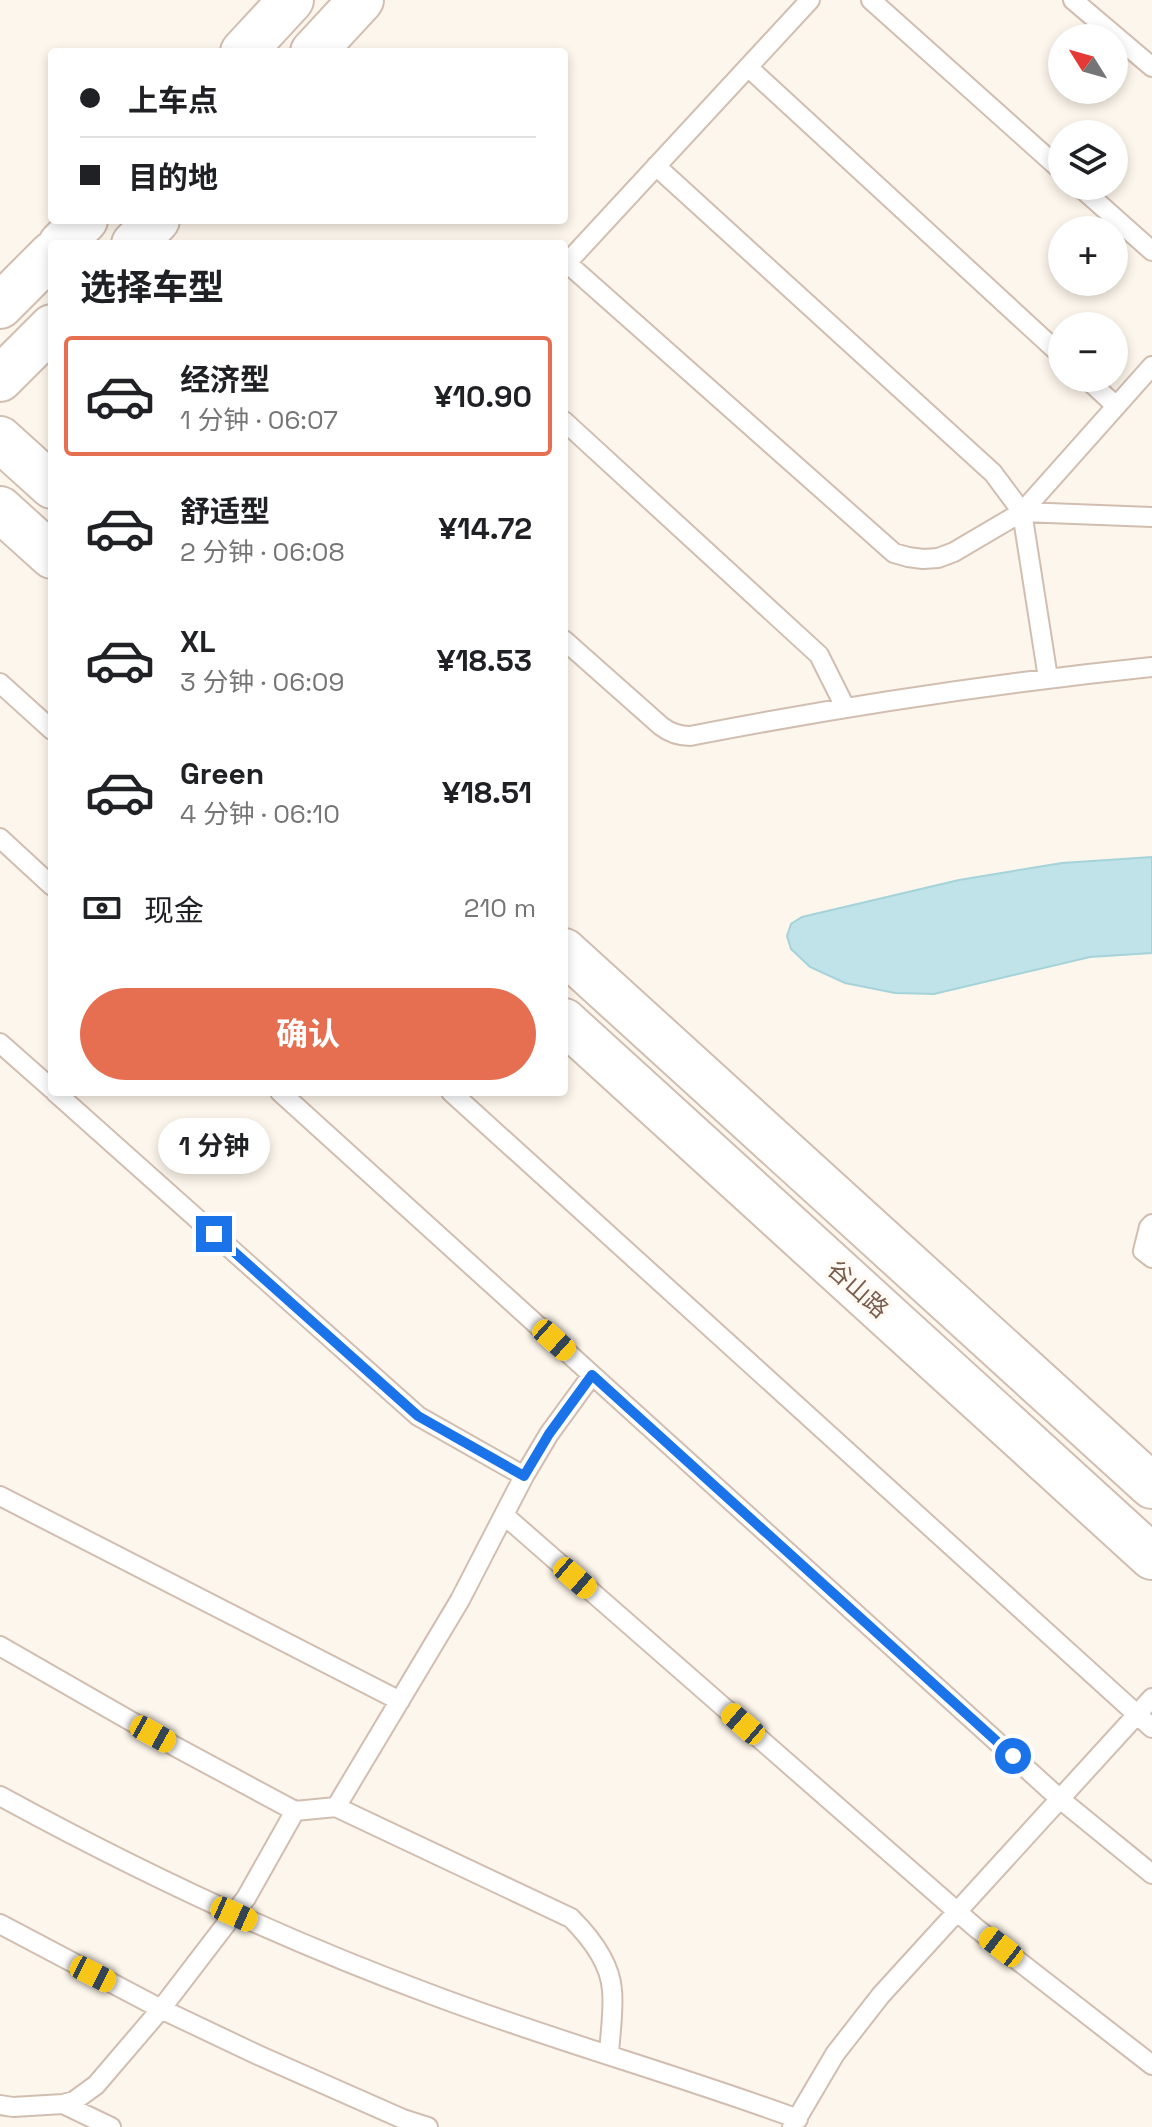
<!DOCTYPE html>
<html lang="zh">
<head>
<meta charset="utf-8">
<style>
	:root { --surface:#fff; --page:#f2f2f2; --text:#202124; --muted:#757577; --line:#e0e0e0; --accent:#e76f51 }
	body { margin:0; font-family:"Space Grotesk","Noto Sans SC",sans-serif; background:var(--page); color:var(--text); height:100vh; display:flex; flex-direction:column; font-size:30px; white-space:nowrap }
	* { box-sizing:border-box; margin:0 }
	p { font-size:26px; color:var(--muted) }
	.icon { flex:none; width:44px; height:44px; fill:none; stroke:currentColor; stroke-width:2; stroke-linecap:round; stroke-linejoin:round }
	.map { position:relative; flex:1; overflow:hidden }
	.drawer { position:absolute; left:48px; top:240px; width:520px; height:856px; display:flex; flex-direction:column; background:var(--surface); border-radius:8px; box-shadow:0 4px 12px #0003 }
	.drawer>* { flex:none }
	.banner { position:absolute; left:48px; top:48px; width:520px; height:176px; border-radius:8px; box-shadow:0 4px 12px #0003; display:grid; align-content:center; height:176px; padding:0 32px; background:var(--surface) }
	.needle { width:52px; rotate:307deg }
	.fabs { position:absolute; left:1048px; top:24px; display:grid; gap:16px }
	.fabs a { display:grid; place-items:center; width:80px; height:80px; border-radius:50%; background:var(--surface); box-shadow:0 4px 12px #0003; font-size:40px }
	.end { position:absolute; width:36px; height:36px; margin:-18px; border:10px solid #1a73e8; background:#fff; box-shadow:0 0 0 4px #fff }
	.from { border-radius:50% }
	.bubble { position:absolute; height:56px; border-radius:28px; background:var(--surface); box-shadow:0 4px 12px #0003; font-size:26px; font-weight:700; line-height:56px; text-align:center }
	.car { position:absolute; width:24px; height:48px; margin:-24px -12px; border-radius:10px; box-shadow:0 0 6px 2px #0007; background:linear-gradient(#f5c518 24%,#345 0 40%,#f5c518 0 76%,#345 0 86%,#f5c518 0) }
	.banner b { display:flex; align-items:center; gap:28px; height:76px; font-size:30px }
	.banner b+b { border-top:2px solid var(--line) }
	.banner i { width:20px; height:20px; background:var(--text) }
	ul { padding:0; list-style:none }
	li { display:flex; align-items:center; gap:24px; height:120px; margin:0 16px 12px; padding:0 16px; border:4px solid transparent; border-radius:8px }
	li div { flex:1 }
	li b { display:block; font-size:30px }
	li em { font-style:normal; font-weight:700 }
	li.selected { border-color:var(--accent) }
	li>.icon { width:72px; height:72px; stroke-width:1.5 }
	h2 { padding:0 32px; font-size:36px; line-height:96px }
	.pay { display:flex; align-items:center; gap:20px; height:88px; padding:0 32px; font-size:30px }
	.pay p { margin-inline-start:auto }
	.button { display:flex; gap:16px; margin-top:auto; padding:16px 32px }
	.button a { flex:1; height:92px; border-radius:48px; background:var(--accent); color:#fff; font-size:32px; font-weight:700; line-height:92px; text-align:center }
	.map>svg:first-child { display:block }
	.water { fill:#bfe3e8; stroke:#a5d3da; stroke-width:2 }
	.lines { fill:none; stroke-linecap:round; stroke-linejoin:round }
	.service-casing { stroke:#d1beb0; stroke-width:22 }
	.tertiary-casing { stroke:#d1beb0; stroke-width:48 }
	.service { stroke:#fff; stroke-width:18 }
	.tertiary { stroke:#fff; stroke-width:44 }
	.route { stroke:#1a73e8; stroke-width:10 }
	.labels { text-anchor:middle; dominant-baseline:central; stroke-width:8; stroke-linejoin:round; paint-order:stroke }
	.street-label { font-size:24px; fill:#7a5c4d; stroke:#fffaf3 }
</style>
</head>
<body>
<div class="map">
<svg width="1152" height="2127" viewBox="0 0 1152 2127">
	<rect width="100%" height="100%" fill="#fdf6ec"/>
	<path class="water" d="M 1152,857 L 1152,953 L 1090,957 L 934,994 L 895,993 L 845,983 L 810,967 L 791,949 L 787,936 L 791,924 L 802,917 L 959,880 L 1062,863 Z"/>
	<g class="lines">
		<defs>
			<path id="service" d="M 871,0 L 1062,171
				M 1073,0 L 1152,67
				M 748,67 L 1062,356
				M 656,166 L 993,473 L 1022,512 L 1048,678
				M 1079,186 L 1152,251
				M 567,263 L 894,553 L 908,557 L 923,559 L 938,558 L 954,552 L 1022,512 L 1152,366
				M 564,266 L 810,0
				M 1086,378 L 1116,406
				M 564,421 L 819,655 L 845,707
				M 1022,512 L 1152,517
				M 564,640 L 661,726 C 670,733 679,736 690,736 C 844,706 997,683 1152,667
				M 0,683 L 52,730
				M 0,838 L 52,886
				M 0,1043 L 52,1089
				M 55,1092 L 418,1416 L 524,1476
				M 280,1092 L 1060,1799 L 1152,1874
				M 451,1092 L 1152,1728
				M 1152,1224 L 1149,1227 L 1143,1251 L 1152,1258
				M 0,1496 L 400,1701
				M 504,1515 L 976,1928 L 1152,2065
				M 0,1646 L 176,1747 L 295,1811
				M 0,1796 C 139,1872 281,1939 430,1994 C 551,2040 676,2074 798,2119
				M 336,1807 L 571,1918 C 590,1937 610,1962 612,1990 C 614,2011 610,2034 609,2055
				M 0,1924 L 161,2009 L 258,2055 L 403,2119 L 428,2127
				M 63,2104 L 111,2127
				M 0,2105 L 13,2107 L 63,2104 L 74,2101 L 96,2085 L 161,2009 L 246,1898 L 295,1811 L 336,1807 L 460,1600 L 524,1476 L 549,1434 L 592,1375
				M 792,2127 L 835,2054 L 881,1995 L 1152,1698"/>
			<path id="tertiary" d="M 243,52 L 291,0
				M 313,52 L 361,0
				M 61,244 L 85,220
				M 134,244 L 157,220
				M 0,306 L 52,254
				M 0,379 L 52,327
				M 0,439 L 52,486
				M 0,509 L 52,556
				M 564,951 L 1152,1486
				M 564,1021 L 1152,1557"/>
		</defs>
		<use href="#service" class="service-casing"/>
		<use href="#tertiary" class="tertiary-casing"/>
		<use href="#service" class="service"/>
		<use href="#tertiary" class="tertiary"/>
	</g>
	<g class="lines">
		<path class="route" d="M 214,1234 L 418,1416 L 524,1476 L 549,1434 L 592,1375 L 1013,1756"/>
	</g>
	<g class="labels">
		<g class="street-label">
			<text transform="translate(858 1289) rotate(42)">谷山路</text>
		</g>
	</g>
</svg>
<div class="fabs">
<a><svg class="needle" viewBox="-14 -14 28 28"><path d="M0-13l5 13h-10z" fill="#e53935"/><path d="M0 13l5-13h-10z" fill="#757577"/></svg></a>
<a><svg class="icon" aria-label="layers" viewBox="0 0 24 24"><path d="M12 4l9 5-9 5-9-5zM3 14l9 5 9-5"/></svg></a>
<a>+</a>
<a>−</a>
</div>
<i class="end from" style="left:1013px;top:1756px"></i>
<i class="end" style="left:214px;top:1234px"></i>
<div class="bubble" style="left:158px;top:1118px;width:112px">1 分钟</div>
<i class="car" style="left:554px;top:1340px;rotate:132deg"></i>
<i class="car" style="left:575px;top:1578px;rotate:131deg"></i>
<i class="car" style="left:743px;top:1724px;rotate:311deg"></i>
<i class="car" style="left:153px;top:1734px;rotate:119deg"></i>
<i class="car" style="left:234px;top:1914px;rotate:114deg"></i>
<i class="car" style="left:1001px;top:1947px;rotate:308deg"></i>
<i class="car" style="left:93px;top:1974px;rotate:117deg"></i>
<div class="banner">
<b><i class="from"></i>上车点</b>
<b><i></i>目的地</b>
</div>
<section class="drawer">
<h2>选择车型</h2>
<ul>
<li class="selected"><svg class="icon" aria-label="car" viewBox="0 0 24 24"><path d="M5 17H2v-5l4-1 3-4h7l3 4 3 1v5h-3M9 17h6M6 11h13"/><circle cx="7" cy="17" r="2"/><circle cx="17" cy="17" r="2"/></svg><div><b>经济型</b><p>1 分钟 · 06:07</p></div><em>¥10.90</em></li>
<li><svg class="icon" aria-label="car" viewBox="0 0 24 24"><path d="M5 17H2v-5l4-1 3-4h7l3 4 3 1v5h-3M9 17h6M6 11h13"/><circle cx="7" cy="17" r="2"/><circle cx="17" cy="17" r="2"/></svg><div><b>舒适型</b><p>2 分钟 · 06:08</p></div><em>¥14.72</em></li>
<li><svg class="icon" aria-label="car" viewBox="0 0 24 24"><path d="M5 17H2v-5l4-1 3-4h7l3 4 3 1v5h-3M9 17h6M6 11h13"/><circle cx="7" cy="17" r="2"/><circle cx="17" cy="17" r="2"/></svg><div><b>XL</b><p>3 分钟 · 06:09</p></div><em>¥18.53</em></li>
<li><svg class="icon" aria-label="car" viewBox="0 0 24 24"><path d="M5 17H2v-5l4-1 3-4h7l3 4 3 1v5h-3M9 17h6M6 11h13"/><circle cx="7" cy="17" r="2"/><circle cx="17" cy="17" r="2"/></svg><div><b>Green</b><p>4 分钟 · 06:10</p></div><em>¥18.51</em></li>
</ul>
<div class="pay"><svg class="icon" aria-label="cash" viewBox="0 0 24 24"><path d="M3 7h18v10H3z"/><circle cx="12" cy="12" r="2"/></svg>现金<p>210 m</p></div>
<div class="button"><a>确认</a></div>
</section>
</div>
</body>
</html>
